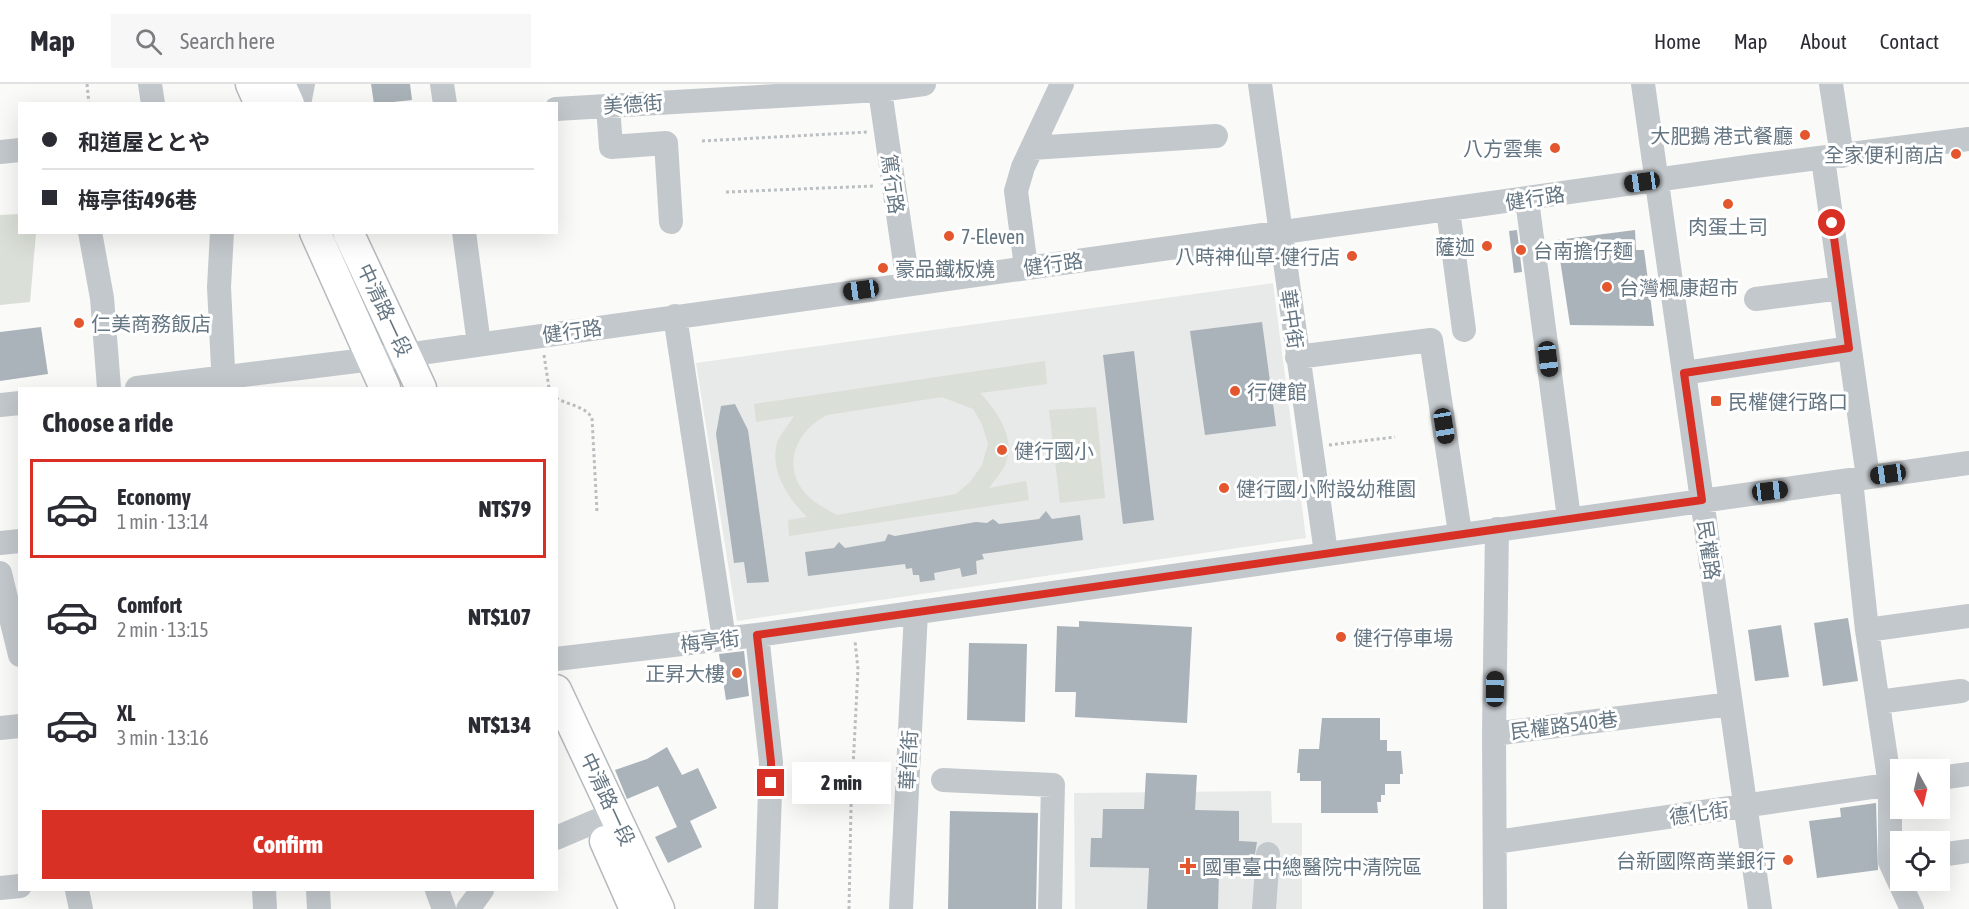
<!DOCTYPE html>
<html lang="en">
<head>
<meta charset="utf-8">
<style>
	:root { --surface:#fff; --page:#f7f7f7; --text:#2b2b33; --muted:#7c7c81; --line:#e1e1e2; --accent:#d93025 }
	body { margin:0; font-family:"Asap Condensed","Noto Sans TC","Noto Sans JP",sans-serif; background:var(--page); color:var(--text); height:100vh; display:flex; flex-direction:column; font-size:22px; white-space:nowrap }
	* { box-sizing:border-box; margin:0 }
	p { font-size:20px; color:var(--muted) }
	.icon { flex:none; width:33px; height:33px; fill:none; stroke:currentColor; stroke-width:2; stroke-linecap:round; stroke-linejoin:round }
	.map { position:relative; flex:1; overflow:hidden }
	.side { position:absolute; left:18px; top:303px; width:540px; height:504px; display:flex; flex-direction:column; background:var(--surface); border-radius:0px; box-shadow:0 6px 24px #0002 }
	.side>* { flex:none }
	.guide { position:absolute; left:18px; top:18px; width:540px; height:132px; border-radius:0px; box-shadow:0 6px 24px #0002; display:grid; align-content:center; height:132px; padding:0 24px; background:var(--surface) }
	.needle { width:39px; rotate:172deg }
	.buttons { position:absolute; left:1890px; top:675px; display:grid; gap:12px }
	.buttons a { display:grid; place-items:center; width:60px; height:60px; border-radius:0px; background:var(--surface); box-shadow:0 6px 24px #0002; font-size:30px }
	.end { position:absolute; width:27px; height:27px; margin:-14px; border:8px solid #d93025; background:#fff; box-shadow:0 0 0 3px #fff }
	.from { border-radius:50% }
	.bubble { position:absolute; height:42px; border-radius:0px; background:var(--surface); box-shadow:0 6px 24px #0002; font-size:20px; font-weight:800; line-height:42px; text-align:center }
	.car { position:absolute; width:18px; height:36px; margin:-18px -9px; border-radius:8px; box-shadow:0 0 4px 2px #0007; background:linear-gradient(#222 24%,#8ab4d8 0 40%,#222 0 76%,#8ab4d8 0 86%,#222 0) }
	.guide b { display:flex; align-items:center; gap:21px; height:57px; font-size:22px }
	.guide b+b { border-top:2px solid var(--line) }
	.guide i { width:15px; height:15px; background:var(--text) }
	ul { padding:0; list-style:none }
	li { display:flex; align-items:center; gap:18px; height:99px; margin:0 12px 9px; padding:0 12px; border:3px solid transparent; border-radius:0px }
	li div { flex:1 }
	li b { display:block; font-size:22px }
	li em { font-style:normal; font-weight:800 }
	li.on { border-color:var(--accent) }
	li>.icon { width:54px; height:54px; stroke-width:1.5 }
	h2 { padding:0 24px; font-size:27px; line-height:72px }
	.cta { display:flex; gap:12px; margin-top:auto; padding:12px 24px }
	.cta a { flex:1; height:69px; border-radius:0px; background:var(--accent); color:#fff; font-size:24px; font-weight:800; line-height:69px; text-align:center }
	header { display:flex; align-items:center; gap:36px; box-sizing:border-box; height:84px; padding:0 30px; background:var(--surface); border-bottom:2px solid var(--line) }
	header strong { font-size:28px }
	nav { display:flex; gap:33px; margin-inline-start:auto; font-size:21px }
	.search { width:420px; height:54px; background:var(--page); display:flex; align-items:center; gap:15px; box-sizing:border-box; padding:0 21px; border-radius:0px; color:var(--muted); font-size:22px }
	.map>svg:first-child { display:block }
	.built { fill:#e8e9e9 }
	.green { fill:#dadfd7; fill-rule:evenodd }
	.building { fill:#aab3b9 }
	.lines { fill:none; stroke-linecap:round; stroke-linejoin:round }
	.major-casing { stroke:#b5babe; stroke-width:33 }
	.path { stroke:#bbbfc2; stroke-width:3; stroke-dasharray:3 3; stroke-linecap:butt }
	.minor { stroke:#c3c8cc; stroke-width:24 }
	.major { stroke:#fff; stroke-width:30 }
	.route { stroke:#d93025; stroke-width:8 }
	.poi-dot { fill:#e4572e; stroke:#fff; stroke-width:2 }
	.labels { text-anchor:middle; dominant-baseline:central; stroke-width:6; stroke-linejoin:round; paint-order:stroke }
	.street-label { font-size:20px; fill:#657683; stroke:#fff }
	.poi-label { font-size:20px; fill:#657683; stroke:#fff; text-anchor:start }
</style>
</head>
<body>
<header>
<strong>Map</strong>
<div class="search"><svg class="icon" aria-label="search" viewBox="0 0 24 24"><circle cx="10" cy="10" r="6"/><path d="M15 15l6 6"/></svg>Search here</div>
<nav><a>Home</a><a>Map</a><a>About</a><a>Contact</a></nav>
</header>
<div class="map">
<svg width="1969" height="825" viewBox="0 0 1969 825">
	<rect width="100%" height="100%" fill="#fafaf8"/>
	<path class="built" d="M 1273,199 L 1306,454 L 737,537 L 696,279 Z
		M 1271,707 L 1272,739 L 1302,739 L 1302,825 L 1075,825 L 1074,709 Z"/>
	<path class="green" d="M 19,130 L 20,148 L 36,149 L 30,218 L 0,221 L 0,131 Z
		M 1045,277 L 1047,300 L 980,309 C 997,327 1017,355 1005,381 C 1001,389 994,397 989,404 L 1026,397 L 1029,416 L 789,452 L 788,436 L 807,433 C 788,414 768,385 778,356 C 782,348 789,340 794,332 L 756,338 L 754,320 ZM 942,313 L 973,325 L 982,340 L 988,360 L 982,381 L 970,398 L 956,410 L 837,431 C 828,426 818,421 810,414 C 779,386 795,347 827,331 Z
		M 1096,323 L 1105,414 L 1060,419 L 1049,326 Z"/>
	<path class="building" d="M 371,0 L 410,0 L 412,16 L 374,20 Z
		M 1517,146 L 1522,188 L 1514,189 L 1509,147 Z
		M 1635,146 L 1636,166 L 1644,166 L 1654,242 L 1570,241 L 1557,156 Z
		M 1262,238 L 1276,342 L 1205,351 L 1190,247 Z
		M 41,243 L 48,290 L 0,297 L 0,248 Z
		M 1134,267 L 1154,436 L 1123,440 L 1103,271 Z
		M 735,320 L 748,346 L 769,498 L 747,499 L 744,478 L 734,479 L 716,350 L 721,322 Z
		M 1046,427 L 1052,435 L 1080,431 L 1083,456 L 982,470 L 984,475 L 976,477 L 977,490 L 962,493 L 960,484 L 934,489 L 935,496 L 920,498 L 919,491 L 913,491 L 912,484 L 906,485 L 905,480 L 808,492 L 805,468 L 834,464 L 839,458 L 845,464 L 885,457 L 888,450 L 895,452 L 976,438 L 987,439 L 993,435 L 999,440 L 1039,435 Z
		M 1848,534 L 1858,597 L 1823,602 L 1814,539 Z
		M 1079,537 L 1192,543 L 1187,639 L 1075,633 L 1076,608 L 1055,608 L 1057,542 L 1079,543 Z
		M 1781,541 L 1789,593 L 1755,597 L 1748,546 Z
		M 969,559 L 1027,560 L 1025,638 L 967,636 Z
		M 744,567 L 749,612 L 726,616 L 719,570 Z
		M 1322,634 L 1380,634 L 1380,656 L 1387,656 L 1387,667 L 1401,667 L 1403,690 L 1400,690 L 1400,700 L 1385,700 L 1385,711 L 1381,711 L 1381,718 L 1377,718 L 1378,729 L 1321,729 L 1321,697 L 1300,697 L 1300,689 L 1297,689 L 1299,665 L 1319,665 Z
		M 667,663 L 682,691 L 698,684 L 717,724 L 690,737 L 702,763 L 668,779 L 655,753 L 677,743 L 658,702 L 627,715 L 615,686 L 647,675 Z
		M 1146,689 L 1197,691 L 1195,726 L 1239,727 L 1239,757 L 1257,758 L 1252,788 L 1219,787 L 1218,825 L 1147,825 L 1149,784 L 1090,783 L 1091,754 L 1102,754 L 1103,725 L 1144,725 Z
		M 1876,719 L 1878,786 L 1817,794 L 1809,737 L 1841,733 L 1840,724 Z
		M 950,727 L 1038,729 L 1036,825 L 948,825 Z"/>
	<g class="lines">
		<defs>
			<path id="major" d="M 251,0 L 260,20
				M 280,0 L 289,20
				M 315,148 L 385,304
				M 348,148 L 421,304
				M 556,606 L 659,825
				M 605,757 L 635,825"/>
		</defs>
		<use href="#major" class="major-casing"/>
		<path class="path" d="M 87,0 L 89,20
			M 702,57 L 868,48
			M 726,108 L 874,102
			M 544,271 L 549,304
			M 556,314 C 568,321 585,322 592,334 L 597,428
			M 1329,361 L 1395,353
			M 849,825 L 851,723 L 858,585 L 855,557"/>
		<path class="minor" d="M 150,0 L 153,20
			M 442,0 L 445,20
			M 879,0 L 908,199
			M 1260,0 L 1326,469
			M 1643,0 L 1760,825
			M 1831,0 L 1842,72
			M 299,20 L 303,0
			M 608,22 L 611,63 L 666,59 L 671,138
			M 556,25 L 879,6 L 924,0
			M 1032,64 L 1216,52
			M 0,68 L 20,66
			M 1823,75 L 1868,393
			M 1527,116 L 1569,434
			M 1448,126 L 1464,246
			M 90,148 L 102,214 L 109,304
			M 222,148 L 219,203 L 224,304
			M 464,148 L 479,260
			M 1026,183 L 1016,107 L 1023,83 L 1062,0
			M 1756,215 L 1841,204
			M 675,232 L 724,555
			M 1297,273 L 1431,256 L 1460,449
			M 1684,289 L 1849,264
			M 137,304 L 406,271 L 1755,82 L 1969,55
			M 0,321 L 20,319
			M 1851,396 L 1867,546 L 1890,701 L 1890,778 L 1912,825
			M 1497,445 L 1494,650 L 1731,620
			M 0,459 L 20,457
			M 0,489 L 20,571
			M 1867,546 L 1969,532
			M 757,551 L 771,678 L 766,825
			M 556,575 L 757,551 L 1969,379
			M 1878,618 L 1961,607
			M 0,644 L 20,642
			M 1494,650 L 1495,825
			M 1940,694 L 1969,690
			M 943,696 L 1053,701 L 1050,825
			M 556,754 L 596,737
			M 1496,758 L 1900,699
			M 1940,771 L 1969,767
			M 0,804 L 20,802
			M 77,806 L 81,825
			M 264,806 L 265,825
			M 318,806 L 319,825
			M 437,806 L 444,825
			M 468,825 L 482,806
			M 901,825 L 916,528
			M 1264,825 L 1268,770"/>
		<use href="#major" class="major"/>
	</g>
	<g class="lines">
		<path class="route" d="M 771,699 L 771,678 L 757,551 L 1702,416 L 1684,289 L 1849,264 L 1832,139"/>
	</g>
	<g class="poi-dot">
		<circle cx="1805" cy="51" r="6"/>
		<circle cx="1555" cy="64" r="6"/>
		<circle cx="1956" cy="70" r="6"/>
		<circle cx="1728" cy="120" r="6"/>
		<circle cx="949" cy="152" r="6"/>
		<circle cx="1487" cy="162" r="6"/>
		<circle cx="1521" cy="166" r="6"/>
		<circle cx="1352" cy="172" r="6"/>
		<circle cx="883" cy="184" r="6"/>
		<circle cx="1607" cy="203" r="6"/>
		<circle cx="79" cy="239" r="6"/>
		<circle cx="1235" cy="307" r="6"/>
		<rect x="1710" y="311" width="12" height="12" rx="3"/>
		<circle cx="1002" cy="366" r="6"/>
		<circle cx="1224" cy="404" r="6"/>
		<circle cx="1341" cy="553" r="6"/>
		<circle cx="737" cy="589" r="6"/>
		<circle cx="1788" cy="776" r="6"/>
		<path d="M1185 773h6v6h6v6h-6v6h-6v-6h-6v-6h6z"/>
	</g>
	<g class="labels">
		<g class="street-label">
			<text transform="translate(633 20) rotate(-4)">美德街</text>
			<text transform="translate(893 100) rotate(82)">篤行路</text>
			<text transform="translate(1535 114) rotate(-9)">健行路</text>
			<text transform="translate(1053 180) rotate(-8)">健行路</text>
			<text transform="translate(385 226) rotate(65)">中清路一段</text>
			<text transform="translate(1292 235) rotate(82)">華中街</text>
			<text transform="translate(572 247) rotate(-8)">健行路</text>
			<text transform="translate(1709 466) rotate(82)">民權路</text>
			<text transform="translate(710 557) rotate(-7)">梅亭街</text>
			<text transform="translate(1564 641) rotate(-7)">民權路540巷</text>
			<text transform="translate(908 676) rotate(-87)">華信街</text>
			<text transform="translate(608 715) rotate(65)">中清路一段</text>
			<text transform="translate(1699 729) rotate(-8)">德化街</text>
		</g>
		<g class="poi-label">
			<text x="1793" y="51" text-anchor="end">大肥鵝 港式餐廳</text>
			<text x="1543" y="64" text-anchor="end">八方雲集</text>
			<text x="1944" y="70" text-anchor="end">全家便利商店</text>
			<text x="1728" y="142" text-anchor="middle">肉蛋土司</text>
			<text x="961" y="152">7-Eleven</text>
			<text x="1475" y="162" text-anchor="end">薩迦</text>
			<text x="1533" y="166">台南擔仔麵</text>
			<text x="1340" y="172" text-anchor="end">八時神仙草-健行店</text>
			<text x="895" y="184">豪品鐵板燒</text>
			<text x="1619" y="203">台灣楓康超市</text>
			<text x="91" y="239">仁美商務飯店</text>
			<text x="1247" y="307">行健館</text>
			<text x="1728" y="317">民權健行路口</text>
			<text x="1014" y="366">健行國小</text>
			<text x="1236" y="404">健行國小附設幼稚園</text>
			<text x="1353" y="553">健行停車場</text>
			<text x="725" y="589" text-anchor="end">正昇大樓</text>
			<text x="1776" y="776" text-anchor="end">台新國際商業銀行</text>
			<text x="1202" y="782">國軍臺中總醫院中清院區</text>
		</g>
	</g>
</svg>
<div class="buttons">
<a><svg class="needle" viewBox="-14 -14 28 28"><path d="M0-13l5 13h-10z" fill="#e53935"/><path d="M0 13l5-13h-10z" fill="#7c7c81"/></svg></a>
<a><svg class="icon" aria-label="locate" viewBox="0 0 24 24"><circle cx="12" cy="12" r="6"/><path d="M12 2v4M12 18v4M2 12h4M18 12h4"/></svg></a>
</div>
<i class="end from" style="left:1832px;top:139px"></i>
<i class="end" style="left:771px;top:699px"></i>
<div class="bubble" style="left:792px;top:678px;width:99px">2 min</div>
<i class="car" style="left:1642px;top:98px;rotate:262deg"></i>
<i class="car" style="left:861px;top:206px;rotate:262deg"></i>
<i class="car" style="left:1548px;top:275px;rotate:173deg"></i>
<i class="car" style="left:1444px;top:342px;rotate:171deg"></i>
<i class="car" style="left:1888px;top:390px;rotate:262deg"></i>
<i class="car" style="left:1770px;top:407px;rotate:83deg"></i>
<i class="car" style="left:1495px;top:605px;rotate:1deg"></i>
<div class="guide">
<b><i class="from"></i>和道屋ととや</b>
<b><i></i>梅亭街496巷</b>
</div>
<section class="side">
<h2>Choose a ride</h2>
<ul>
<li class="on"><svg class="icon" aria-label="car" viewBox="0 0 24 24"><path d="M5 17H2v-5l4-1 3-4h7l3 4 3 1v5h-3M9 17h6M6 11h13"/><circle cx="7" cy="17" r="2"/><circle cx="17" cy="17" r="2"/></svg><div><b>Economy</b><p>1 min · 13:14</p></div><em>NT$79</em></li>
<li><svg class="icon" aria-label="car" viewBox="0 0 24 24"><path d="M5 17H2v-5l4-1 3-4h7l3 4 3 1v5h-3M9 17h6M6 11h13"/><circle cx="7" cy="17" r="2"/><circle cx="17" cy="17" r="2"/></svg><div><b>Comfort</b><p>2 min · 13:15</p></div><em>NT$107</em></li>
<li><svg class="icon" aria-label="car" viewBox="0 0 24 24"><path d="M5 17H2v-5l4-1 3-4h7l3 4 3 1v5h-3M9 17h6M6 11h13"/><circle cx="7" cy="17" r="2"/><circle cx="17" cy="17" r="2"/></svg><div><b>XL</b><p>3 min · 13:16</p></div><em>NT$134</em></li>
</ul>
<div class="cta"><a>Confirm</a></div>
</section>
</div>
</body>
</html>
